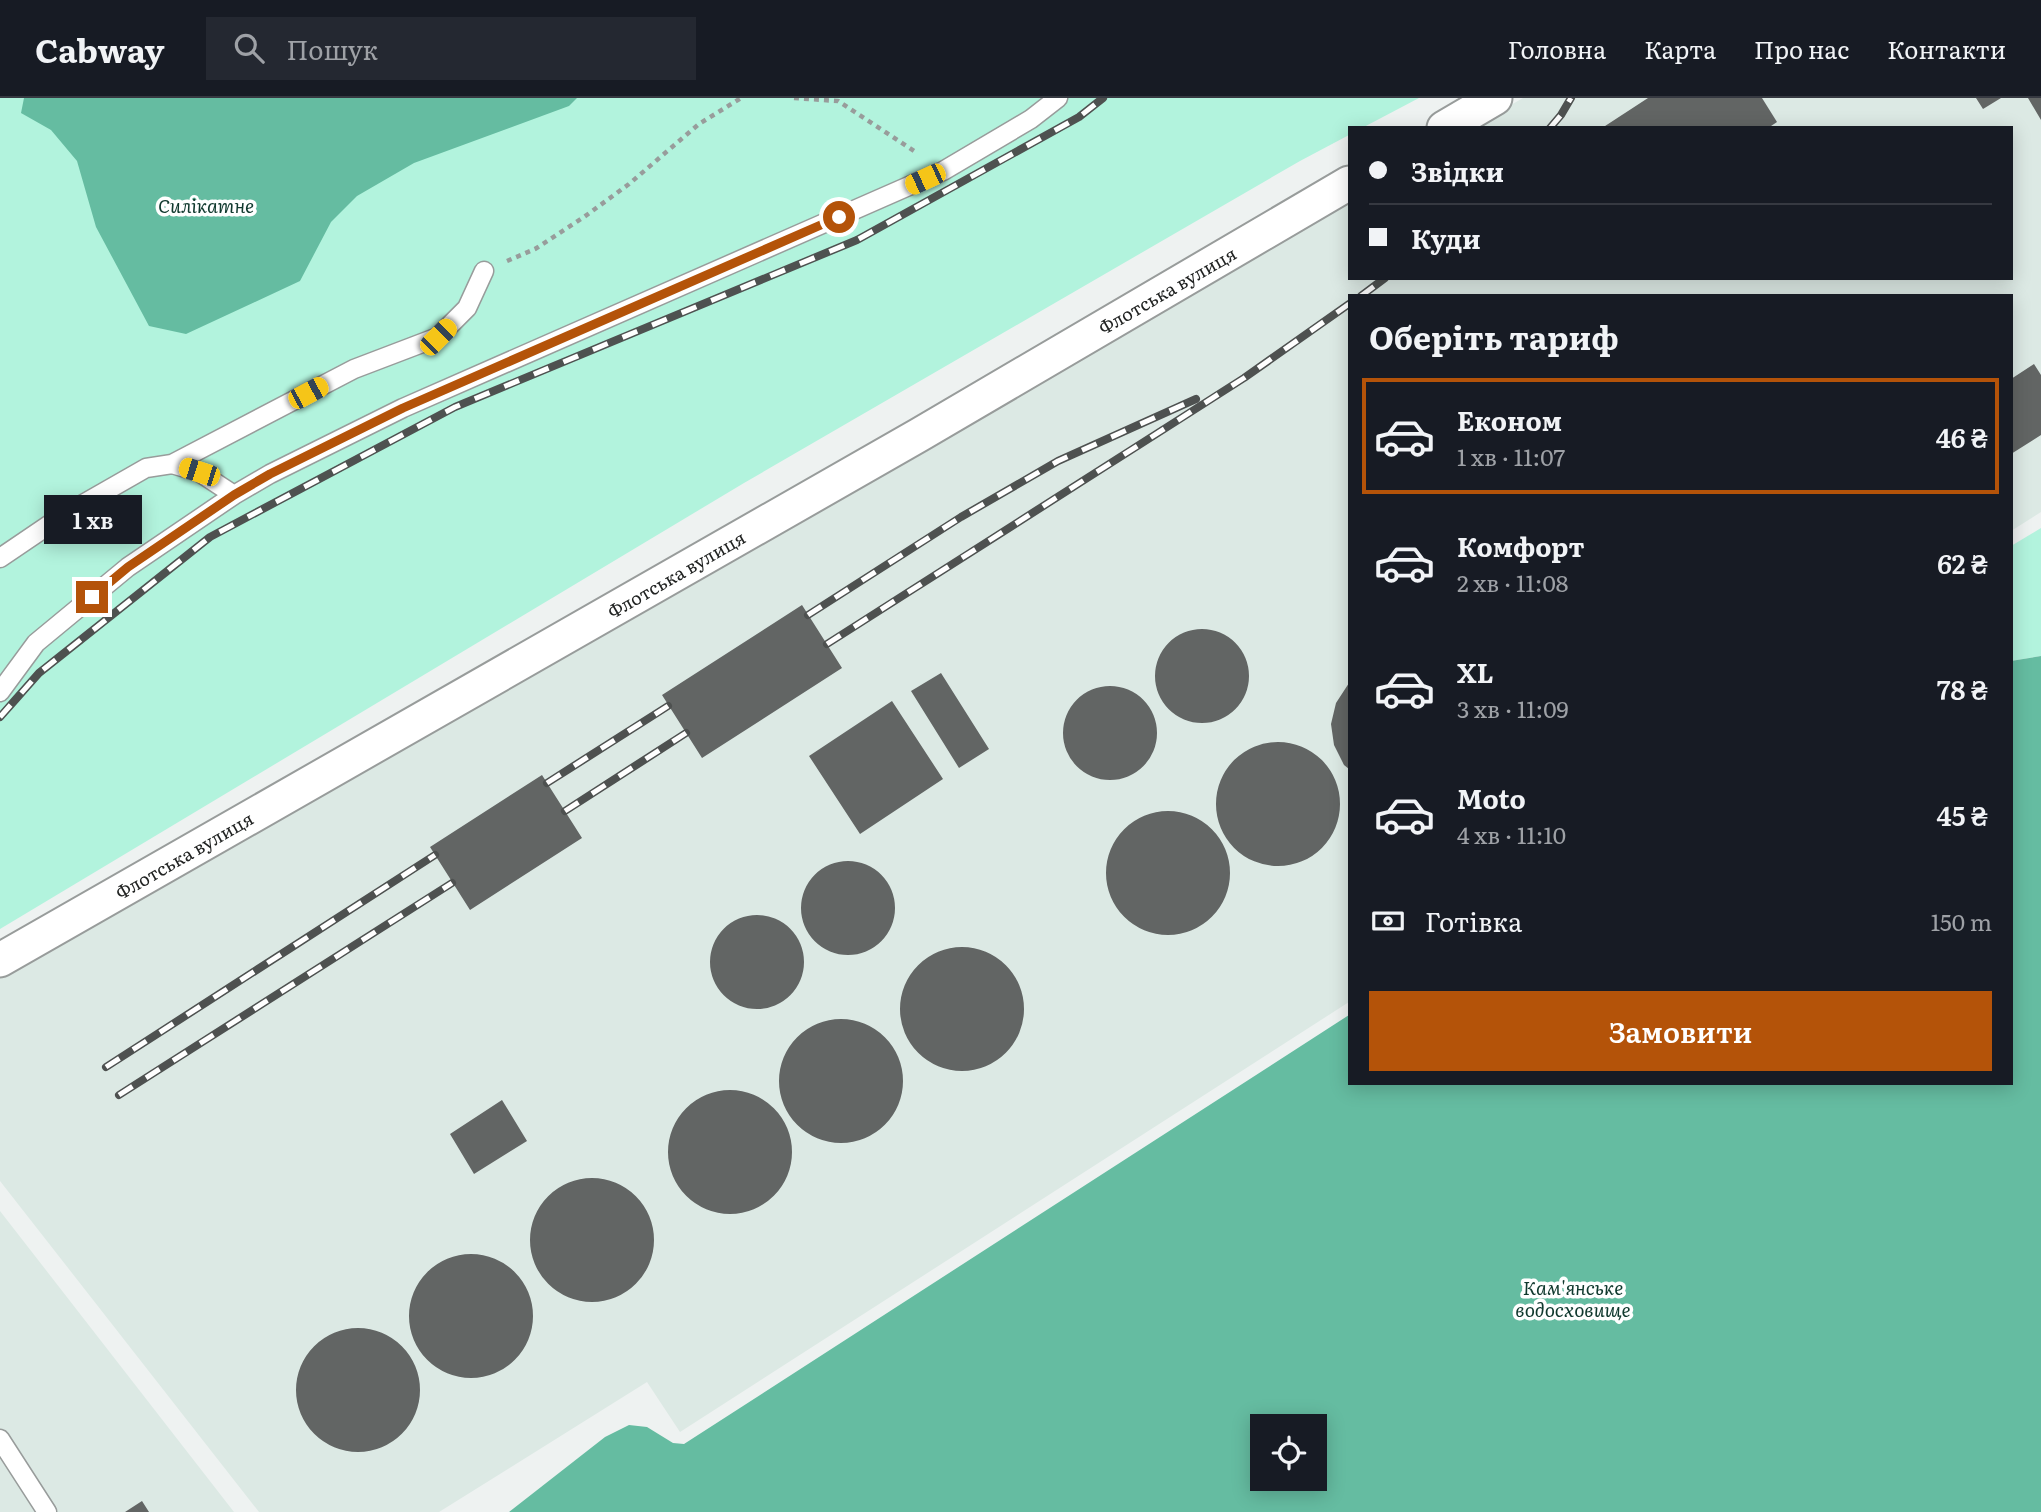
<!DOCTYPE html>
<html lang="uk">
<head>
<meta charset="utf-8">
<style>
	:root { --surface:#171b24; --page:#242831; --text:#f1f3f6; --muted:#9ea1a6; --line:#363941; --accent:#b45309 }
	body { margin:0; font-family:Literata,serif; background:var(--page); color:var(--text); height:100vh; display:flex; flex-direction:column; font-size:26px; white-space:nowrap }
	* { box-sizing:border-box; margin:0 }
	p { font-size:23px; color:var(--muted) }
	.icon { flex:none; width:38px; height:38px; fill:none; stroke:currentColor; stroke-width:2; stroke-linecap:round; stroke-linejoin:round }
	.map { position:relative; flex:1; overflow:hidden }
	.side { position:absolute; left:1348px; top:196px; width:665px; height:791px; display:flex; flex-direction:column; background:var(--surface); border-radius:0px; box-shadow:0 4px 18px #0003 }
	.side>* { flex:none }
	.guide { position:absolute; left:1348px; top:28px; width:665px; height:154px; border-radius:0px; box-shadow:0 4px 18px #0003; display:grid; align-content:center; height:154px; padding:0 21px; background:var(--surface) }
	.controls { position:absolute; left:1250px; top:1316px; display:grid; gap:14px }
	.controls a { display:grid; place-items:center; width:77px; height:77px; border-radius:0px; background:var(--surface); box-shadow:0 4px 18px #0003; font-size:35px }
	.end { position:absolute; width:32px; height:32px; margin:-16px; border:9px solid #b45309; background:#fff; box-shadow:0 0 0 4px #fff }
	.from { border-radius:50% }
	.bubble { position:absolute; height:49px; border-radius:0px; background:var(--surface); box-shadow:0 4px 18px #0003; font-size:23px; font-weight:600; line-height:49px; text-align:center }
	.car { position:absolute; width:21px; height:42px; margin:-21px -10px; border-radius:9px; box-shadow:0 0 5px 2px #0007; background:linear-gradient(#f5c518 24%,#345 0 40%,#f5c518 0 76%,#345 0 86%,#f5c518 0) }
	.guide b { display:flex; align-items:center; gap:24px; height:66px; font-size:26px }
	.guide b+b { border-top:2px solid var(--line) }
	.guide i { width:18px; height:18px; background:var(--text) }
	ul { padding:0; list-style:none }
	li { display:flex; align-items:center; gap:21px; height:116px; margin:0 14px 10px; padding:0 7px; border:4px solid transparent; border-radius:0px }
	li div { flex:1 }
	li b { display:block; font-size:26px }
	li em { font-style:normal; font-weight:600 }
	li.current { border-color:var(--accent) }
	li>.icon { width:63px; height:63px; stroke-width:1.5 }
	h2 { padding:0 21px; font-size:32px; line-height:84px }
	.pay { display:flex; align-items:center; gap:18px; height:77px; padding:0 21px; font-size:26px }
	.pay p { margin-inline-start:auto }
	.action { display:flex; gap:14px; margin-top:auto; padding:14px 21px }
	.action a { flex:1; height:80px; border-radius:0px; background:var(--accent); color:#fff; font-size:28px; font-weight:600; line-height:80px; text-align:center }
	header { display:flex; align-items:center; gap:42px; box-sizing:border-box; height:98px; padding:0 35px; background:var(--surface); border-bottom:2px solid var(--line) }
	header strong { font-size:33px }
	nav { display:flex; gap:38px; margin-inline-start:auto; font-size:24px }
	.search { width:490px; height:63px; background:var(--page); display:flex; align-items:center; gap:18px; box-sizing:border-box; padding:0 24px; border-radius:0px; color:var(--muted); font-size:26px }
	.map>svg:first-child { display:block }
	.built { fill:#dce9e4 }
	.green { fill:#b2f3dd }
	.water { fill:#65bca1; fill-rule:evenodd }
	.building { fill:#626564 }
	.lines { fill:none; stroke-linecap:round; stroke-linejoin:round }
	.lane-casing { stroke:#989c9b; stroke-width:21 }
	.street-casing { stroke:#989c9b; stroke-width:37 }
	.path { stroke:#989c9b; stroke-width:4.5; stroke-dasharray:5 5; stroke-linecap:butt }
	.lane { stroke:#fff; stroke-width:18 }
	.street { stroke:#fff; stroke-width:33 }
	.rail-casing { stroke:#4e5150; stroke-width:8 }
	.rail { stroke:#fff; stroke-width:5; stroke-dasharray:16; stroke-linecap:butt }
	.route { stroke:#b45309; stroke-width:9 }
	.labels { text-anchor:middle; dominant-baseline:central; stroke-width:7; stroke-linejoin:round; paint-order:stroke }
	.street-label { font-size:18px; fill:#212322; stroke:#fff }
	.water-label { font-size:19px; font-style:italic; fill:#10392e; stroke:#fff }
</style>
</head>
<body>
<header>
<strong>Cabway</strong>
<div class="search"><svg class="icon" aria-label="search" viewBox="0 0 24 24"><circle cx="10" cy="10" r="6"/><path d="M15 15l6 6"/></svg>Пошук</div>
<nav><a>Головна</a><a>Карта</a><a>Про нас</a><a>Контакти</a></nav>
</header>
<div class="map">
<svg width="2041" height="1414" viewBox="0 0 2041 1414">
	<rect width="100%" height="100%" fill="#eef2f1"/>
	<path class="built" d="M 1523,0 L 2041,0 L 2041,414 L 2011,433 L 2011,198 L 1349,198 L 1349,904 L 680,1334 L 647,1284 L 439,1414 L 259,1414 L 0,1083 L 0,878 L 1349,100 L 1349,180 L 2011,180 L 2011,30 L 1471,30 Z
		M 0,1113 L 234,1414 L 0,1414 Z"/>
	<path class="green" d="M 0,0 L 1419,0 L 1362,30 L 1349,30 L 1349,37 L 1300,63 L 744,385 L 0,831 Z
		M 2041,430 L 2041,558 L 2011,563 L 2011,448 Z"/>
	<path class="water" d="M 24,0 L 577,0 L 569,8 L 414,65 L 357,98 L 331,124 L 300,183 L 186,236 L 149,228 L 96,129 L 77,63 L 51,32 L 21,15 Z
		M 2041,558 L 2041,1414 L 509,1414 L 605,1339 L 629,1327 L 647,1329 L 673,1345 L 684,1346 L 1349,917 L 1349,985 L 2011,985 L 2011,563 ZM 1262,1328 L 1314,1328 L 1314,1381 L 1262,1381 Z"/>
	<path class="building" d="M 1648,0 L 1762,0 L 1777,24 L 1768,30 L 1602,30 Z
		M 1976,0 L 2001,0 L 1983,11 Z
		M 2028,0 L 2041,0 L 2041,22 Z
		M 2034,266 L 2041,277 L 2041,337 L 2011,356 L 2011,281 Z
		M 802,507 L 842,570 L 702,660 L 662,597 Z
		M1155 578a47 47 0 1 1 94 0a47 47 0 1 1-94 0Z
		M 941,575 L 989,651 L 959,670 L 911,593 Z
		M 1349,585 L 1349,671 L 1344,667 L 1334,647 L 1331,626 L 1336,605 Z
		M1063 635a47 47 0 1 1 94 0a47 47 0 1 1-94 0Z
		M 892,603 L 943,681 L 860,736 L 809,658 Z
		M1216 706a62 62 0 1 1 124 0a62 62 0 1 1-124 0Z
		M 542,677 L 582,740 L 470,812 L 430,749 Z
		M1106 775a62 62 0 1 1 124 0a62 62 0 1 1-124 0Z
		M801 810a47 47 0 1 1 94 0a47 47 0 1 1-94 0Z
		M710 864a47 47 0 1 1 94 0a47 47 0 1 1-94 0Z
		M900 911a62 62 0 1 1 124 0a62 62 0 1 1-124 0Z
		M779 983a62 62 0 1 1 124 0a62 62 0 1 1-124 0Z
		M668 1054a62 62 0 1 1 124 0a62 62 0 1 1-124 0Z
		M 502,1002 L 527,1043 L 474,1076 L 450,1036 Z
		M530 1142a62 62 0 1 1 124 0a62 62 0 1 1-124 0Z
		M409 1218a62 62 0 1 1 124 0a62 62 0 1 1-124 0Z
		M296 1292a62 62 0 1 1 124 0a62 62 0 1 1-124 0Z
		M 142,1403 L 149,1414 L 125,1414 Z"/>
	<g class="lines">
		<defs>
			<path id="lane" d="M 172,366 L 354,271 L 438,239 L 467,210 L 484,173
				M 0,460 L 62,418 L 146,370 L 172,366 L 199,374 L 234,397 L 270,376 L 403,310 L 943,73 L 1031,21 L 1058,0
				M 0,594 L 36,545 L 128,469 L 234,397
				M 0,1341 L 47,1414"/>
			<path id="street" d="M 1444,30 L 1495,0
				M 0,862 L 919,337 L 1349,85"/>
		</defs>
		<use href="#lane" class="lane-casing"/>
		<use href="#street" class="street-casing"/>
		<path class="path" d="M 794,0 L 838,3 L 917,55
			M 507,163 L 535,151 L 584,119 L 629,86 L 699,26 L 741,0"/>
		<use href="#lane" class="lane"/>
		<use href="#street" class="street"/>
		<defs>
			<path id="rail" d="M 1550,30 L 1561,17 L 1571,0
				M 1361,198 L 1385,180
				M 808,517 L 961,419 L 1058,363 L 1196,301
				M 827,546 L 1244,280 L 1349,206
				M 0,619 L 39,575 L 210,439 L 455,309 L 857,142 L 1079,19 L 1103,0
				M 547,685 L 668,608
				M 565,713 L 686,635
				M 106,969 L 435,757
				M 119,997 L 452,785"/>
		</defs>
		<use href="#rail" class="rail-casing"/>
		<use href="#rail" class="rail"/>
	</g>
	<g class="lines">
		<path class="route" d="M 92,499 L 128,469 L 234,397 L 270,376 L 403,310 L 839,119"/>
	</g>
	<g class="labels">
		<g class="street-label">
			<text transform="translate(1167 192) rotate(-30)">Флотська вулиця</text>
			<text transform="translate(676 476) rotate(-30)">Флотська вулиця</text>
			<text transform="translate(184 757) rotate(-30)">Флотська вулиця</text>
		</g>
		<g class="water-label">
			<text x="206" y="107">Силікатне</text>
			<text x="1573" y="1189">Кам'янське<tspan x="1573" dy="22">водосховище</tspan></text>
		</g>
	</g>
</svg>
<div class="controls">
<a><svg class="icon" aria-label="locate" viewBox="0 0 24 24"><circle cx="12" cy="12" r="6"/><path d="M12 2v4M12 18v4M2 12h4M18 12h4"/></svg></a>
</div>
<i class="end from" style="left:839px;top:119px"></i>
<i class="end" style="left:92px;top:499px"></i>
<div class="bubble" style="left:44px;top:397px;width:98px">1 хв</div>
<i class="car" style="left:925px;top:81px;rotate:245deg"></i>
<i class="car" style="left:438px;top:239px;rotate:45deg"></i>
<i class="car" style="left:308px;top:295px;rotate:62deg"></i>
<i class="car" style="left:199px;top:374px;rotate:288deg"></i>
<div class="guide">
<b><i class="from"></i>Звідки</b>
<b><i></i>Куди</b>
</div>
<section class="side">
<h2>Оберіть тариф</h2>
<ul>
<li class="current"><svg class="icon" aria-label="car" viewBox="0 0 24 24"><path d="M5 17H2v-5l4-1 3-4h7l3 4 3 1v5h-3M9 17h6M6 11h13"/><circle cx="7" cy="17" r="2"/><circle cx="17" cy="17" r="2"/></svg><div><b>Економ</b><p>1 хв · 11:07</p></div><em>46 ₴</em></li>
<li><svg class="icon" aria-label="car" viewBox="0 0 24 24"><path d="M5 17H2v-5l4-1 3-4h7l3 4 3 1v5h-3M9 17h6M6 11h13"/><circle cx="7" cy="17" r="2"/><circle cx="17" cy="17" r="2"/></svg><div><b>Комфорт</b><p>2 хв · 11:08</p></div><em>62 ₴</em></li>
<li><svg class="icon" aria-label="car" viewBox="0 0 24 24"><path d="M5 17H2v-5l4-1 3-4h7l3 4 3 1v5h-3M9 17h6M6 11h13"/><circle cx="7" cy="17" r="2"/><circle cx="17" cy="17" r="2"/></svg><div><b>XL</b><p>3 хв · 11:09</p></div><em>78 ₴</em></li>
<li><svg class="icon" aria-label="car" viewBox="0 0 24 24"><path d="M5 17H2v-5l4-1 3-4h7l3 4 3 1v5h-3M9 17h6M6 11h13"/><circle cx="7" cy="17" r="2"/><circle cx="17" cy="17" r="2"/></svg><div><b>Moto</b><p>4 хв · 11:10</p></div><em>45 ₴</em></li>
</ul>
<div class="pay"><svg class="icon" aria-label="cash" viewBox="0 0 24 24"><path d="M3 7h18v10H3z"/><circle cx="12" cy="12" r="2"/></svg>Готівка<p>150 m</p></div>
<div class="action"><a>Замовити</a></div>
</section>
</div>
</body>
</html>
